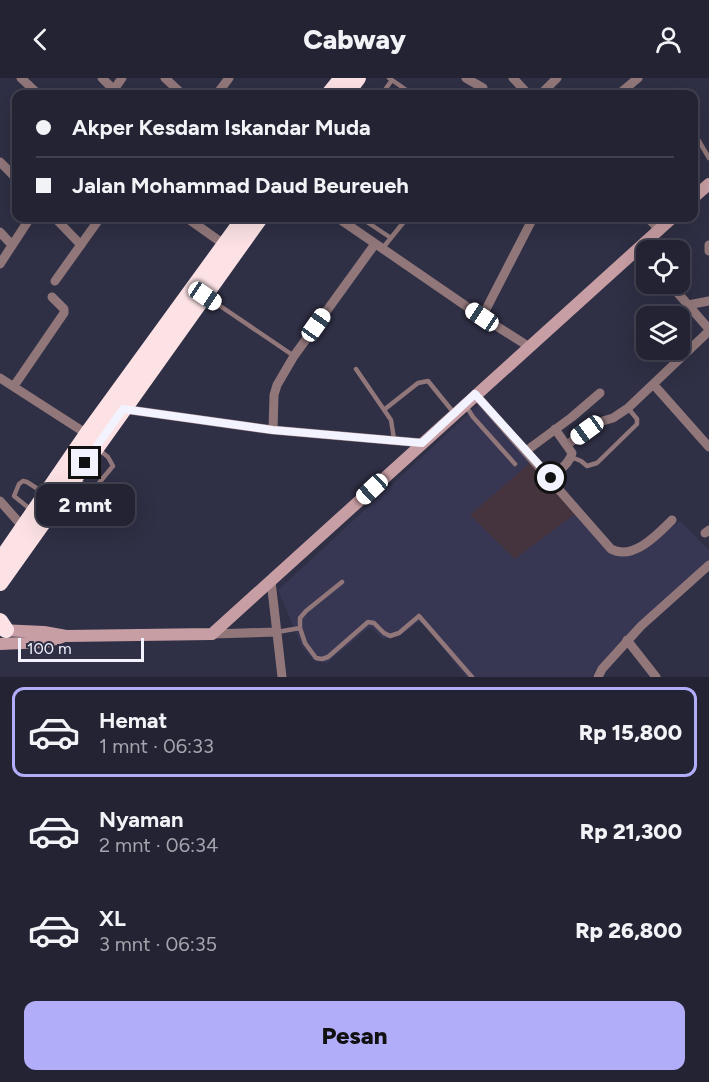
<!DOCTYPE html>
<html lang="id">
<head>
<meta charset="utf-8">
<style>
	:root { --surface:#232334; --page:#2f2f40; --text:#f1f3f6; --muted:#a3a4ac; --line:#40404f; --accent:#b2adf9 }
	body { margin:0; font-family:Figtree,sans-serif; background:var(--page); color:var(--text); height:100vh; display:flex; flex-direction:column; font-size:22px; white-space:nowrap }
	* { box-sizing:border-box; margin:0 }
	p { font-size:20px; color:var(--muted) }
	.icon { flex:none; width:33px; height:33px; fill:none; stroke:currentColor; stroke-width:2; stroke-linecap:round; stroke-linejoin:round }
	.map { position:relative; height:599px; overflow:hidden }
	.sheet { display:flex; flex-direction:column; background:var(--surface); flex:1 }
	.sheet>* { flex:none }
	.guide { position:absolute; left:12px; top:12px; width:686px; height:132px; border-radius:12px; box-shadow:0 6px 24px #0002,0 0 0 2px var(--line); display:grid; align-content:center; height:132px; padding:0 24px; background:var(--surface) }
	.fabs { position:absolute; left:636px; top:162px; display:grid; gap:12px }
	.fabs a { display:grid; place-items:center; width:54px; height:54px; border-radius:12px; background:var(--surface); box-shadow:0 6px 24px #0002,0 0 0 2px var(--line); font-size:30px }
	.scale { position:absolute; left:18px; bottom:15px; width:126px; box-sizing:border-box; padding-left:6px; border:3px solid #f2f3ff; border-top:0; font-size:16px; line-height:21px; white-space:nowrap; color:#f2f3ff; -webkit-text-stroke:4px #2f2f45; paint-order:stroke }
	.end { position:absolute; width:27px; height:27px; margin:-14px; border:8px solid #f2f3ff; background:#111; box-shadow:0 0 0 3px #111 }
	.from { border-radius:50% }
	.bubble { position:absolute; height:42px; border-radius:12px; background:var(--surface); box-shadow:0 6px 24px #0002,0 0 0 2px var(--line); font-size:20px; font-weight:800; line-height:42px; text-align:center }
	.car { position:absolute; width:18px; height:36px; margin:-18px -9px; border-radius:8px; box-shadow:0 0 4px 2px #0007; background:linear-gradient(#fff 24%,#345 0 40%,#fff 0 76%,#345 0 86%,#fff 0) }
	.guide b { display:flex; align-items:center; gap:21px; height:57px; font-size:22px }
	.guide b+b { border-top:2px solid var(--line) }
	.guide i { width:15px; height:15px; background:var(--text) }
	ul { padding:10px 0 0; list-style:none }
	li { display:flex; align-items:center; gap:18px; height:90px; margin:0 12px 9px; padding:0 12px; border:3px solid transparent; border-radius:12px }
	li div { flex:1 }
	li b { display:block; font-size:22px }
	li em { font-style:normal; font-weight:800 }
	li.current { border-color:var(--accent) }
	li>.icon { width:54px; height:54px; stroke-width:1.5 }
	.action { display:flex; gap:12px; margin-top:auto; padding:12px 24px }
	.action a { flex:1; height:69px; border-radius:12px; background:var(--accent); color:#111; font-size:24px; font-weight:800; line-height:69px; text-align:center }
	header { display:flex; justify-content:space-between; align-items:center; height:78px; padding:0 24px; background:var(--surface); font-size:27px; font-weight:800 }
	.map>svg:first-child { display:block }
	.built { fill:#373653 }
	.education { fill:#45333d }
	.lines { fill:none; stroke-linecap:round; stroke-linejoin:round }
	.lane { stroke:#91777a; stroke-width:4.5 }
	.street { stroke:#91777a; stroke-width:9 }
	.secondary { stroke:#c79ea3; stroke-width:12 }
	.highway { stroke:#fce2e5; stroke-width:16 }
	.route { stroke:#f2f3ff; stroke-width:8 }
</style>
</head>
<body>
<header><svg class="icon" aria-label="back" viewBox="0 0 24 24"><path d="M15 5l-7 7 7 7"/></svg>Cabway<svg class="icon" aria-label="person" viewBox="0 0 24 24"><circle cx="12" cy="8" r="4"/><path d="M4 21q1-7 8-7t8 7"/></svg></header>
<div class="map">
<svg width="709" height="599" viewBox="0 0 709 599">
	<rect width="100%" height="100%" fill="#2f2f45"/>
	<path class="built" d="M 479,326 L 576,435 L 618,476 L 657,460 L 680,443 L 709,472 L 709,484 L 653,533 L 596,591 L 592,599 L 466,599 L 424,546 L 418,544 L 400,558 L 383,561 L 370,549 L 327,585 L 314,583 L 301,567 L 278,512 Z"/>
	<path class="education" d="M 532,383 L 576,435 L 515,481 L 470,437 Z"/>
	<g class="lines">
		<path class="lane" d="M 389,0 L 412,16
			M 382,16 L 392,2
			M 693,53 L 709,80
			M 361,140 L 391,160
			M 382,171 L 407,140
			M 207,219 L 294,278
			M 356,291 L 391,342 L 394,361
			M 466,328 L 473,339 L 515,386
			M 385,331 L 418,305 L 428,303 L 454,335
			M 571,379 L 581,383 L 587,388 L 597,385 L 637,346 L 637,341 L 628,330
			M 77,402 L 91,411 L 94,411 L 113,388 L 108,379 L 98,371
			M 30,431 L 14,418 L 19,406 L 23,403 L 27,404 L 44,415
			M 300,550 L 300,540 L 306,533 L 342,504
			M 277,554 L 300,550 L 305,565 L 316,580 L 322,581 L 328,579 L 368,544 L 374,545 L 384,555 L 390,558 L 399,555 L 419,538 L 472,599"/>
		<path class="street" d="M 21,0 L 38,16
			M 102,0 L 114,12
			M 165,0 L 182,16
			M 466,0 L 483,10
			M 513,0 L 528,16
			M 111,16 L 122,0
			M 217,16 L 229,0
			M 541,16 L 557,0
			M 619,16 L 638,0
			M 0,84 L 16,100
			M 55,140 L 81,167
			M 187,140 L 225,167
			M 338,140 L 482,239 L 528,268
			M 648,140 L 659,151
			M 0,154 L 12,167
			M 709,167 L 709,173
			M 639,170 L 646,179
			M 0,186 L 30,140
			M 55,203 L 100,140
			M 670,206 L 709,251
			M 688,227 L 709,223
			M 482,239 L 533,140
			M 0,300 L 87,356
			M 654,307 L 709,369
			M 14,308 L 64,235 L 64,231 L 52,219
			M 475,316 L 611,471 C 633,483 658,456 672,442
			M 123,331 L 273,352 L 422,365
			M 273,352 L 274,317 L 277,307 L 294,278 L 375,166
			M 567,367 L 596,345 L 613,340 L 628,330 L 709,253
			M 526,373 L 572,339 L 600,315
			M 551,401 C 558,392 570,386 572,375 L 555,351
			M 0,423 L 23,449
			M 705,455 L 709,452
			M 271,503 L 282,599
			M 212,556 L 276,554
			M 627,562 L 656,599
			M 598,599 L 602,591 L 641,548 L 709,487"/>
		<path class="secondary" d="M 693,120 L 709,106
			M 0,552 L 44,554 L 66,558 L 212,556 L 672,140
			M 0,566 L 46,564 L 62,559"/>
		<path class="highway" d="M 329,16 L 342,0
			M 346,16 L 358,0
			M 0,483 L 87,356 L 244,140
			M 0,505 L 260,140
			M 0,543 L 6,552"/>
	</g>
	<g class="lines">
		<path class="route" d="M 85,385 L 123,331 L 273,352 L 422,365 L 475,316 L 551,400"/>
	</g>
</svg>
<div class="fabs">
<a><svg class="icon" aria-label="locate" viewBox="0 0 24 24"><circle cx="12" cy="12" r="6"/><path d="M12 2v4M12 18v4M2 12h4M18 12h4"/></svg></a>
<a><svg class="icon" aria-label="layers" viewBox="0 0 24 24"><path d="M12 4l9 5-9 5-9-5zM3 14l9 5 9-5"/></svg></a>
</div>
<div class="scale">100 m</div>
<i class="end from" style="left:551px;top:400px"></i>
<i class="end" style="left:85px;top:385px"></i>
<div class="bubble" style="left:36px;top:406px;width:99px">2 mnt</div>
<i class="car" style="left:205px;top:218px;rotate:124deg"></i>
<i class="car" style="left:482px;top:239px;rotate:304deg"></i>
<i class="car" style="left:316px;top:247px;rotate:35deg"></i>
<i class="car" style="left:587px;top:352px;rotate:234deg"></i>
<i class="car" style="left:372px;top:411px;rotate:227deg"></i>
<div class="guide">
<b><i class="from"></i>Akper Kesdam Iskandar Muda</b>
<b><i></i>Jalan Mohammad Daud Beureueh</b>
</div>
</div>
<section class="sheet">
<ul>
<li class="current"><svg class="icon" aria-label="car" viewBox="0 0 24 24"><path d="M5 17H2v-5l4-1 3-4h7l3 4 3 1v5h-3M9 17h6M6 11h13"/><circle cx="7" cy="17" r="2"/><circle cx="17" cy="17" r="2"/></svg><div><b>Hemat</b><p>1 mnt · 06:33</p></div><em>Rp 15,800</em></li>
<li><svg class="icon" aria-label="car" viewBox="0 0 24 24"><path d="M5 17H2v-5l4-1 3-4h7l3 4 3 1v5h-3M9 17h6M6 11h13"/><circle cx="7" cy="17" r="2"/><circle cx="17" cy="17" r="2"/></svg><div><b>Nyaman</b><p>2 mnt · 06:34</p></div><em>Rp 21,300</em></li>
<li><svg class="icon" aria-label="car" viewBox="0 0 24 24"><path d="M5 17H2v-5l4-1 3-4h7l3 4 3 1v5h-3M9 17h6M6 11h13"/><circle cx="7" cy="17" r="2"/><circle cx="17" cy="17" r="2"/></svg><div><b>XL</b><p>3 mnt · 06:35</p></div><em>Rp 26,800</em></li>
</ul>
<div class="action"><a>Pesan</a></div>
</section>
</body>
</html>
